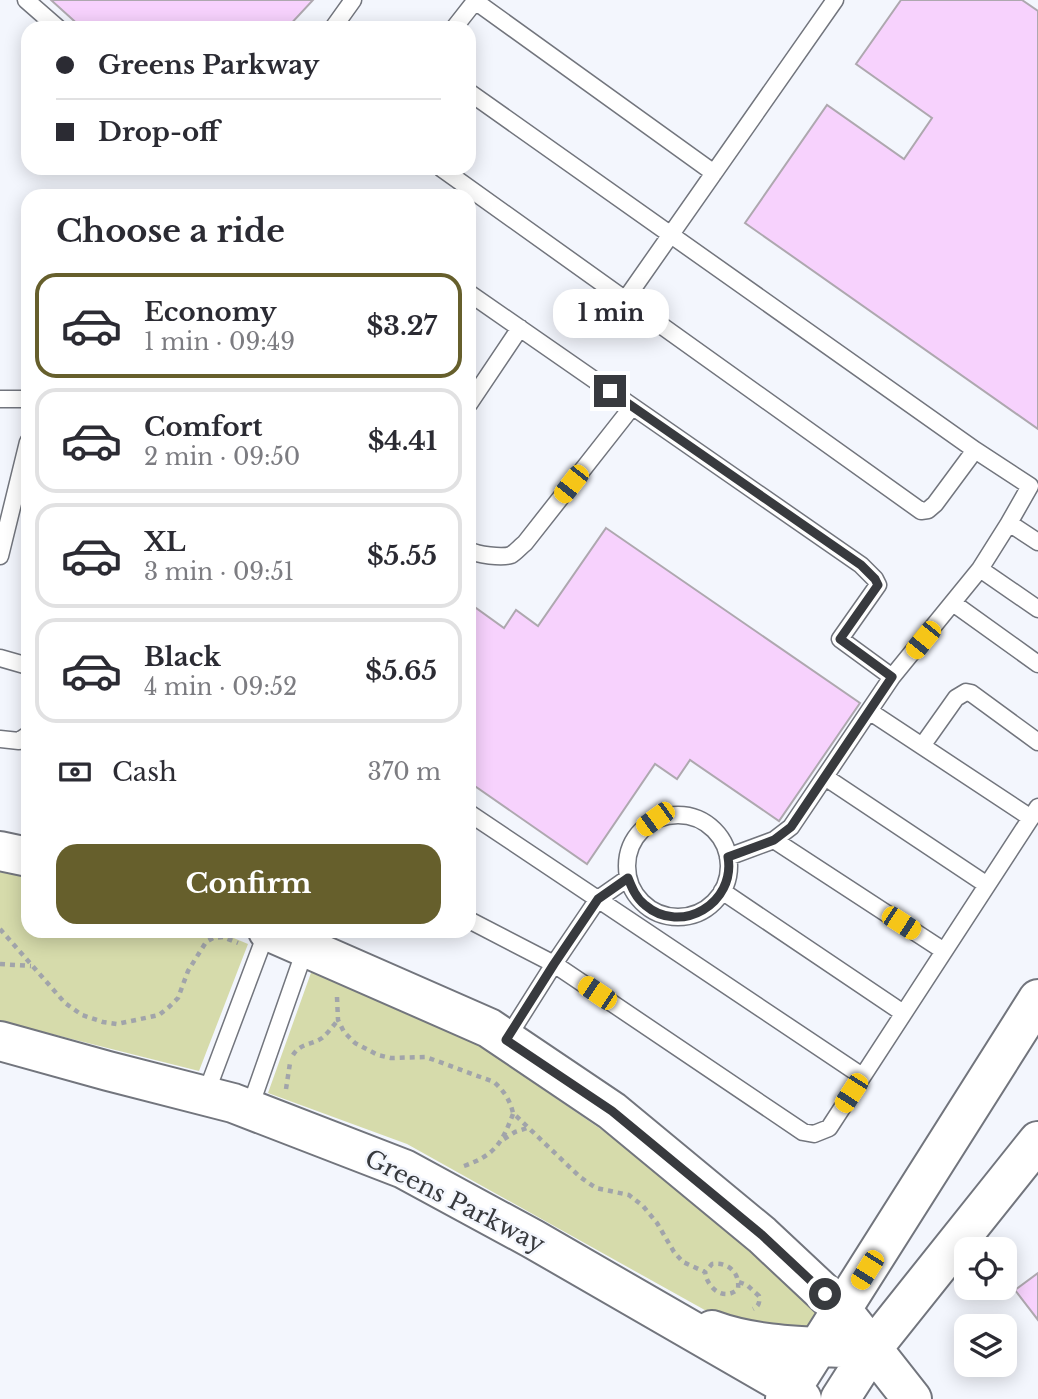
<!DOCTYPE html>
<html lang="en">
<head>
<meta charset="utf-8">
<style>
	:root { --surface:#fff; --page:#f2f2f3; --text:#2b2b33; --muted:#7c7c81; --line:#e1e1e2; --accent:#665f2c }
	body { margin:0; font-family:"Libre Baskerville",serif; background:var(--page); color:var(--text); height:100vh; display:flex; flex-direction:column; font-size:26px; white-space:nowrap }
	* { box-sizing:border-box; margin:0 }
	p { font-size:23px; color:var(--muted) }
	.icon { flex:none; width:38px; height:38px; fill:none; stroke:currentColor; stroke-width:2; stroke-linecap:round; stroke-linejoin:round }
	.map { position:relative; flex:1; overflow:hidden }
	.side { position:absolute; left:21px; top:189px; width:455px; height:749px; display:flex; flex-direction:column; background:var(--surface); border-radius:21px; box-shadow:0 4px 18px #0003 }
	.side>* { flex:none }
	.guide { position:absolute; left:21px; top:21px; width:455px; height:154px; border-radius:21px; box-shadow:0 4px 18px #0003; display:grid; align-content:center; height:154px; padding:0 35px; background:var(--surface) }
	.fabs { position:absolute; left:954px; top:1237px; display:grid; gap:14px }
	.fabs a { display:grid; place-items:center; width:63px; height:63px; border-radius:14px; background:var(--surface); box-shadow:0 4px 18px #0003; font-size:35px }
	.end { position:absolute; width:32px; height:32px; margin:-16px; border:9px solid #383a3e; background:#fff; box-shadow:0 0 0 4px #fff }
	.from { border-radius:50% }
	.bubble { position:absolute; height:49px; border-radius:21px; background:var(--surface); box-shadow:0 4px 18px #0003; font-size:23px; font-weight:700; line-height:49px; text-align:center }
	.car { position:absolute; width:21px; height:42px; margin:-21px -10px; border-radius:9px; box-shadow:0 0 5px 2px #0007; background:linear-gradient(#f5c518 24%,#345 0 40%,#f5c518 0 76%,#345 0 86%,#f5c518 0) }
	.guide b { display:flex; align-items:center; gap:24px; height:66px; font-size:26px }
	.guide b+b { border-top:2px solid var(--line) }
	.guide i { width:18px; height:18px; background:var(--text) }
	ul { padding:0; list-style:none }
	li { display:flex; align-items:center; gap:21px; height:105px; margin:0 14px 10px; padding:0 21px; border:4px solid var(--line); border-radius:21px }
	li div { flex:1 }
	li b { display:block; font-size:26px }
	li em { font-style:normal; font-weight:700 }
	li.on { border-color:var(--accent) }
	li>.icon { width:63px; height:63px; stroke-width:1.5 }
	h2 { padding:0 35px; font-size:32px; line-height:84px }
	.pay { display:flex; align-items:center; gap:18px; height:77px; padding:0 35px; font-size:26px }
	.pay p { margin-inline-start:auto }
	.button { display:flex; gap:14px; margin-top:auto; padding:14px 35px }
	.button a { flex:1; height:80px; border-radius:21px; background:var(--accent); color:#fff; font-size:28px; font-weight:700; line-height:80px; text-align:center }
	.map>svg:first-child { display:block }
	.green { fill:#d6dbab }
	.building { fill:#f7d2fd; stroke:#aea8af; stroke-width:2 }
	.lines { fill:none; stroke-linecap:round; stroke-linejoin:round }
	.service-casing { stroke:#72757d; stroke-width:19 }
	.tertiary-casing { stroke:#72757d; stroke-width:42 }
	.path { stroke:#a1a4aa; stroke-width:4.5; stroke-dasharray:5 5; stroke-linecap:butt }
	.service { stroke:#fff; stroke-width:16 }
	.tertiary { stroke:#fff; stroke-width:38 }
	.route { stroke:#383a3e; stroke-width:9 }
	.labels { text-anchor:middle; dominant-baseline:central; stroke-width:5; stroke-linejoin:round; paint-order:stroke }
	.street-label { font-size:24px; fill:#383a3e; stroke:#f3f6fd }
</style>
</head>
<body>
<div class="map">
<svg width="1038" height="1399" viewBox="0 0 1038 1399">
	<rect width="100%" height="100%" fill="#f3f6fd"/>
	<path class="green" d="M 0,872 L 28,877 L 28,931 L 217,931 L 248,944 L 199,1071 L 0,1021 Z
		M 312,970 L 477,1044 L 605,1132 L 751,1247 L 818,1316 L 789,1357 L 407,1144 L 268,1093 Z"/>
	<path class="building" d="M 51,0 L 313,0 L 287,28 L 82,28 Z
		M 901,0 L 1022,0 L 1038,11 L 1038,429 L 745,223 L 827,105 L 904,159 L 932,118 L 856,64 Z
		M 606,528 L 860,703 L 779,821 L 690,760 L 677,779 L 655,764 L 587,864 L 469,782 L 469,603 L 504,628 L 516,610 L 538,626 Z
		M 1038,1273 L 1038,1320 L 1015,1290 Z"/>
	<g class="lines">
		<defs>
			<path id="service" d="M 26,0 L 58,28
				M 475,1 L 714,173
				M 333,28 L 353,0
				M 454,28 L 476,0
				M 469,92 L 975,450
				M 441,168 L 921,511 L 928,510 L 935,504 L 975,450 L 1030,486 L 1009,523
				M 469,293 L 861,565 L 875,579 L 878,585 L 840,639 L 892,677 L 980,569 L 1009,523 L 1038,542
				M 625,300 L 835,0
				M 0,399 L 28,399
				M 469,404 L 520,328
				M 469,550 C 477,555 502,558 511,555 C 515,553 521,546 525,543 L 632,407
				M 0,556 L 28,442
				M 980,569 L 1038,609
				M 953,603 L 1038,664
				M 0,658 L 28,666
				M 892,677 L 869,711 L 922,746 L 956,698 L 966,692 L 971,693 L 1038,742
				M 0,739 L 19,741 L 28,735
				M 922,746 L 1031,818
				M 825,777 L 987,885
				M 469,813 L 862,1076
				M627 866a51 51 0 1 1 102 0a51 51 0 1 1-102 0Z
				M 774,840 L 944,951
				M 728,857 L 774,840 L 791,827 L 869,711
				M 628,878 L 598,899 L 554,964 L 803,1132 L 814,1134 L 829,1128 L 1038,807
				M 722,891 L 903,1013
				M 469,920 L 554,964 L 506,1040
				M 205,1096 L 267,931
				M 249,1110 L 306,947"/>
			<path id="tertiary" d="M 0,851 L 28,857
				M 268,931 L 489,1028 L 612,1111 L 762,1235 L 842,1310 L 912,1399
				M 0,1041 L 108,1071 L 233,1103 L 404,1169 L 533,1239 L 793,1389 L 802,1399
				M 712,1330 C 752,1345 799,1346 842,1348
				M 785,1399 L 1038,999
				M 840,1399 L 872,1349 L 1038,1141"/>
		</defs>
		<use href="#service" class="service-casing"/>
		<use href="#tertiary" class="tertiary-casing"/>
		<path class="path" d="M 0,929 L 65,1003 L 82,1015 L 103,1022 L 117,1024 L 159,1015 L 169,1007 L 178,998 L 188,971 L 206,942 L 213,938 L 223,937 L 238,943
			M 0,964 L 31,966
			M 337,997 L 338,1020 L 344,1032 L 355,1043 L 378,1055 L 391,1058 L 426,1057 L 494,1082 C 504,1091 510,1100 513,1113 L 580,1177 L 596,1188 L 629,1195 L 643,1206 L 657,1223 L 674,1252 L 683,1262 L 705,1272 C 707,1288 724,1302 738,1289 C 740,1272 728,1262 712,1264 L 705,1272
			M 293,1055 C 300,1043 312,1045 322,1038 C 328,1033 333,1026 338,1020
			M 286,1089 L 290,1063
			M 504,1139 L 515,1132 L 527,1128
			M 464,1166 C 495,1155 502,1143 513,1114
			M 739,1282 L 747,1285 L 759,1296 C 760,1302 759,1306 753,1309"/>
		<use href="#service" class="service"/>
		<use href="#tertiary" class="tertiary"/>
	</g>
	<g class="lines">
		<path class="route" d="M 610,391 L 861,565 L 875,579 L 878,585 L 840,639 L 892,677 L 791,827 L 774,840 L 728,857 C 736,903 681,936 645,905 C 636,898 632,888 628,878 L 598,899 L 554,964 L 506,1040 L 612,1111 L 762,1235 L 825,1294"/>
	</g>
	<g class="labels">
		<g class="street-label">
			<text transform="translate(455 1201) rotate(27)">Greens Parkway</text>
		</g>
	</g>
</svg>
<div class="fabs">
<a><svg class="icon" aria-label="locate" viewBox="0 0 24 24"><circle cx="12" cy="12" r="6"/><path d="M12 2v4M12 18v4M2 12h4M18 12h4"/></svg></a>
<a><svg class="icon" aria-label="layers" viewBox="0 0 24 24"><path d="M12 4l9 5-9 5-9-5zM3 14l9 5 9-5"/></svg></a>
</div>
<i class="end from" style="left:825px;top:1294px"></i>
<i class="end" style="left:610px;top:391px"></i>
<div class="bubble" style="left:553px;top:289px;width:116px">1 min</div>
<i class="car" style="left:571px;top:484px;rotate:218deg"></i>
<i class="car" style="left:923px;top:640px;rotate:219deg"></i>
<i class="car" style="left:655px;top:819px;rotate:234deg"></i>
<i class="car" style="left:901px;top:923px;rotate:123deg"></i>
<i class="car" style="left:597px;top:993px;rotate:304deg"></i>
<i class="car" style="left:851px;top:1093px;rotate:213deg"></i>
<i class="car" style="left:867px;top:1270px;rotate:212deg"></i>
<div class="guide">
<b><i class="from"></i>Greens Parkway</b>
<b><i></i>Drop-off</b>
</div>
<section class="side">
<h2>Choose a ride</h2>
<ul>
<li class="on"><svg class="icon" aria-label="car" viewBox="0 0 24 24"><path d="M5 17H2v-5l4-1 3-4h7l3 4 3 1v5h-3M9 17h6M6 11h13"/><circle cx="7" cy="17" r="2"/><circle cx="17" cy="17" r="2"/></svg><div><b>Economy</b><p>1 min · 09:49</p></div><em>$3.27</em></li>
<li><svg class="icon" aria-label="car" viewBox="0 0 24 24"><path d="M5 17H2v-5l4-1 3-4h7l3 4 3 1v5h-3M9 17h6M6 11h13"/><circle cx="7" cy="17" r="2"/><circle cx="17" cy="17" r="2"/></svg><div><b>Comfort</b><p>2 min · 09:50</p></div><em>$4.41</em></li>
<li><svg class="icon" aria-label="car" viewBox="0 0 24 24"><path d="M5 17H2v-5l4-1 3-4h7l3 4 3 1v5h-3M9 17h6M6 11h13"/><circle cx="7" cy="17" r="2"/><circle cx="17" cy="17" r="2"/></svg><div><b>XL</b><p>3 min · 09:51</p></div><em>$5.55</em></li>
<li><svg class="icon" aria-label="car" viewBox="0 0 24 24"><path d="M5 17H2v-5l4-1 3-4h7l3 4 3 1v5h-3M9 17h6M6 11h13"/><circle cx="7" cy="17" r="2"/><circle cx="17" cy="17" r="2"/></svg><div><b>Black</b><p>4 min · 09:52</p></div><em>$5.65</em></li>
</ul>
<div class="pay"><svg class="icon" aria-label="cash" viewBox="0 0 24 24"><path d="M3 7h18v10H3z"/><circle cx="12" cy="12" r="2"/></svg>Cash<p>370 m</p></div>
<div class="button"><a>Confirm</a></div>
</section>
</div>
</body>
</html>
